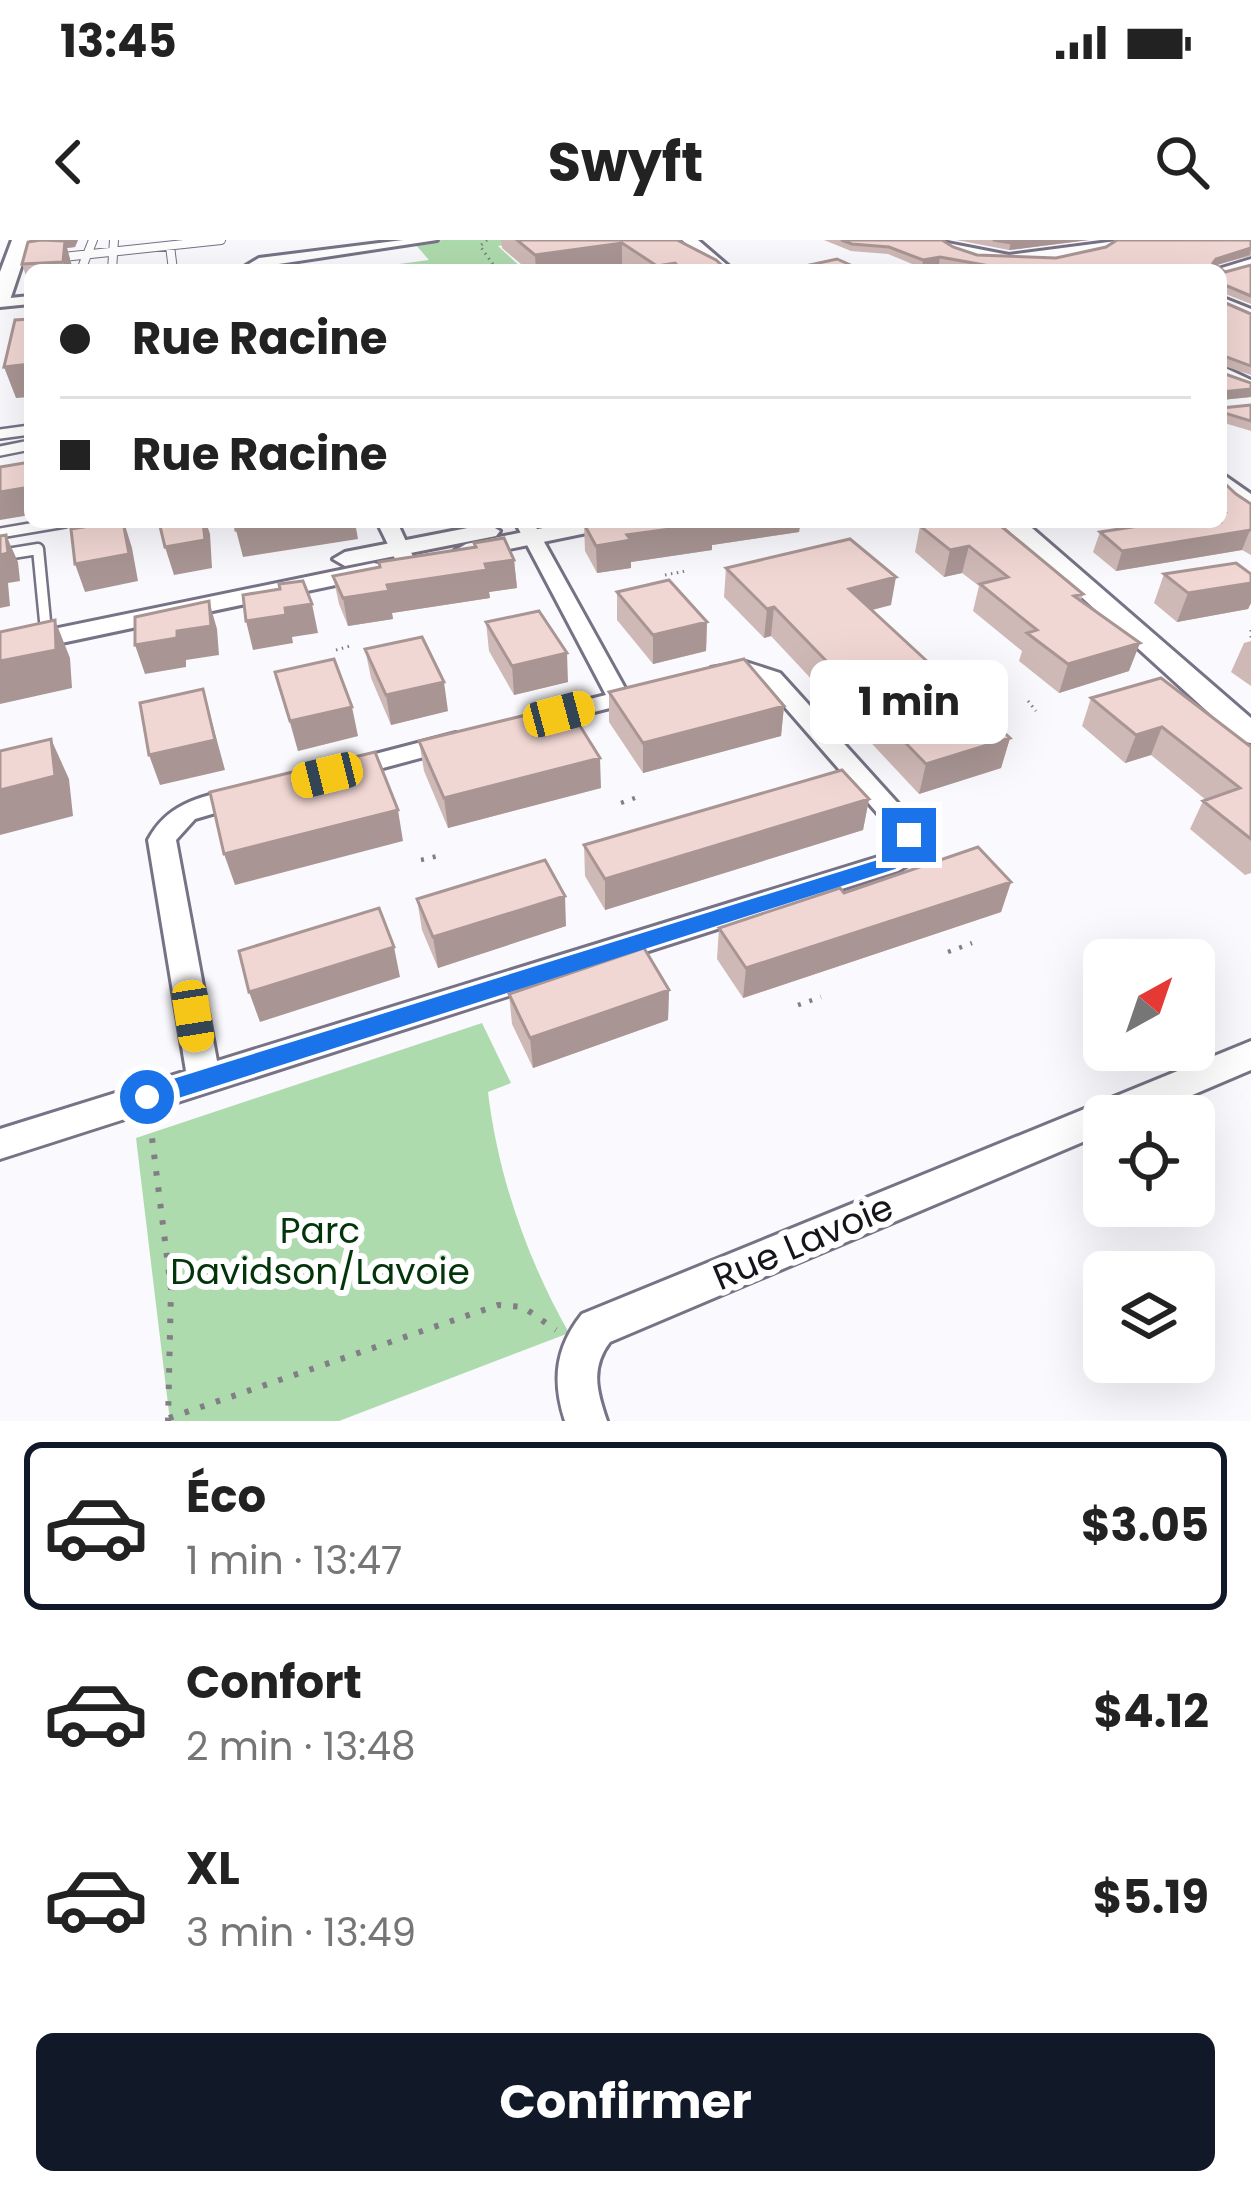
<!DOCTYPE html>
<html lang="fr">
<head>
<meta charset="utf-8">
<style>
	:root { --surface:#fff; --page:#f2f2f2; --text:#222; --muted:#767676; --line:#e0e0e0; --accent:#111827 }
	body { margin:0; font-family:Poppins,sans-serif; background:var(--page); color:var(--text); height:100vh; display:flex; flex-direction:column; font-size:45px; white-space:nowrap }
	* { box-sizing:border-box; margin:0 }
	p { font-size:39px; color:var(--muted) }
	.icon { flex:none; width:66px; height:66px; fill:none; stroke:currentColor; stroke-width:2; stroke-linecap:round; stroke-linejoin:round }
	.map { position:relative; height:1181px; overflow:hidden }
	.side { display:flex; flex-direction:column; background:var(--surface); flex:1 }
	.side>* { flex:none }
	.hud { position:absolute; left:24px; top:24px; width:1203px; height:264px; border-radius:18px; box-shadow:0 12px 48px #0002; display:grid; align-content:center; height:264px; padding:0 36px; background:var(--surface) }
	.needle { width:78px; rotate:40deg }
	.controls { position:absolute; left:1083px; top:699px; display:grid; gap:24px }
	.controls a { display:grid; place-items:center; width:132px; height:132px; border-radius:18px; background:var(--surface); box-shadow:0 12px 48px #0002; font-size:60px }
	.end { position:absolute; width:54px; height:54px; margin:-27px; border:15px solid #1a73e8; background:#fff; box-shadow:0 0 0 6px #fff }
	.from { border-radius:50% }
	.bubble { position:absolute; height:84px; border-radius:18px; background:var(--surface); box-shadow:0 12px 48px #0002; font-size:39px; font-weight:700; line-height:84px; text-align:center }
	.car { position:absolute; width:36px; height:72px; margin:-36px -18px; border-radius:15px; box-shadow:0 0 9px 3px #0007; background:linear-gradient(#f5c518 24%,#345 0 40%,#f5c518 0 76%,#345 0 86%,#f5c518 0) }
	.hud b { display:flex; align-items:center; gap:42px; height:114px; font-size:45px }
	.hud b+b { border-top:3px solid var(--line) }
	.hud i { width:30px; height:30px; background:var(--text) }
	ul { padding:21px 0 0; list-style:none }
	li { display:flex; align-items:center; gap:36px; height:168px; margin:0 24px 18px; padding:0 12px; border:6px solid transparent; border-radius:18px }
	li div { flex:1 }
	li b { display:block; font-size:45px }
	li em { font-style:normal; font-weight:700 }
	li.selected { border-color:var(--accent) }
	li>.icon { width:108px; height:108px; stroke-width:1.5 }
	.cta { display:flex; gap:24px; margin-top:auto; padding:24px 36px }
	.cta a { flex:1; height:138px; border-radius:18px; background:var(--accent); color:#fff; font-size:48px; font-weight:700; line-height:138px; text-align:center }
	.status { display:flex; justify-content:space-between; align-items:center; height:84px; padding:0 60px; background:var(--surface); direction:ltr }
	.status svg { height:33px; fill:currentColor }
	header { display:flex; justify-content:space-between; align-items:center; height:156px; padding:0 36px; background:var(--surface); font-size:54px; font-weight:700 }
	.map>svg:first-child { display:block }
	.green { fill:#aedbae }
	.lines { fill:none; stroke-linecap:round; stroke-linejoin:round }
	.service-far2-casing { stroke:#777285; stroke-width:10 }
	.service-far1-casing { stroke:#777285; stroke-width:14 }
	.service-casing { stroke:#777285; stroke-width:15 }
	.minor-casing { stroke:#777285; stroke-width:6 }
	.tertiary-casing { stroke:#777285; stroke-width:6 }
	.primary-casing { stroke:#777285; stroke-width:6 }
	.path-far2 { stroke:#817f85; stroke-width:3; stroke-dasharray:1.5 4.5; stroke-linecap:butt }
	.path-far1 { stroke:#817f85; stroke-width:4.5; stroke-dasharray:3 9; stroke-linecap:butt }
	.path { stroke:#817f85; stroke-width:6; stroke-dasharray:4.5 12; stroke-linecap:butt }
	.service-far2 { stroke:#fff; stroke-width:8 }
	.service-far1 { stroke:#fff; stroke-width:9 }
	.service { stroke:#fff; stroke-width:10 }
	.minor { fill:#fff; fill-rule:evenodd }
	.tertiary { fill:#fff; fill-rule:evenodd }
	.primary { fill:#fff; fill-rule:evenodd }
	.wall { fill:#cfb9b6 }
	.shaded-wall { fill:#a99694 }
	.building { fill:#f1d7d4; stroke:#a99694; stroke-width:3 }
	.route { fill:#1a73e8 }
	.labels { text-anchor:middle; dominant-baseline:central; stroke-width:12; stroke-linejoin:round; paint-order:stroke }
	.near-park-label { font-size:36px; fill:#023509; stroke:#fff }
	.near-street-label { font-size:36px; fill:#17151c; stroke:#fff }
</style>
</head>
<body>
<div class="status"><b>13:45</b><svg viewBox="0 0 49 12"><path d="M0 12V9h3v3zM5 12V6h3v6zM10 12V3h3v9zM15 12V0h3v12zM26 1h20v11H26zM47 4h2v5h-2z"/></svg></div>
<header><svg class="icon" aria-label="back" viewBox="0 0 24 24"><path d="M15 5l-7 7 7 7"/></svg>Swyft<svg class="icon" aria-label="search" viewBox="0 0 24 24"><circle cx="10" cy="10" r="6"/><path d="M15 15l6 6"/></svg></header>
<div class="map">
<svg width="1251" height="1181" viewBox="0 0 1251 1181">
	<rect width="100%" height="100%" fill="#faf9fd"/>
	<path class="green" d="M 442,0 L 540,0 L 498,6 L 524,30 L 405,30 L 399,24 L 429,20 L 415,4 Z
		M 482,783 L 511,843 L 488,852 C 498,936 527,1019 569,1093 L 339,1181 L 170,1181 L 136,898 Z"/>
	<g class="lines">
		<defs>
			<path id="service-far2" d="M 170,6 L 173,30
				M 54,18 L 221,0
				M 81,30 L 93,0
				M 112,30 L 114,0"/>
			<path id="service-far1" d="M 0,194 L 30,190
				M 0,211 L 30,205
				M 0,293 L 65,282"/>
			<path id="service" d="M 0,315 L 38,309 L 45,381"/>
			<path id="minor" d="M 403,0 L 437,0 L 239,30 L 259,18 Z
				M 862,0 L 906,0 L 900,4 Z
				M 932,0 L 1009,15 L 1124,0 C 1070,28 985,32 932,0 Z
				M 1251,19 L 1251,27 L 1221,35 L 1221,30 L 1215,30 Z
				M 30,56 L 30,64 L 0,67 L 0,59 Z
				M 1221,57 L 1251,69 L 1251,78 L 1221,66 Z
				M 1221,126 L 1251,140 L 1251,151 L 1221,137 Z
				M 1221,233 L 1251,254 L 1251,269 L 1221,247 Z
				M 377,282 L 397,282 L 416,323 L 413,327 L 399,327 Z
				M 515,282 L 533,282 L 626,450 L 649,448 L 653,453 L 649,458 L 539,486 L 530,484 L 527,479 L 530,474 L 606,455 Z
				M 746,422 L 780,433 L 913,580 L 924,600 L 915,621 L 898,631 L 0,919 L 0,889 L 186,831 L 148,600 C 169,560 206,556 247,546 L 260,555 L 256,561 L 195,579 L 176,600 L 217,821 L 878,617 L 893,608 L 896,600 L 892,590 L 764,443 C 746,437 720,444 708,433 L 711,428 Z
				M 456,493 L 468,501 L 465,506 L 342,539 L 329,531 L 333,525 Z
				M 1251,801 L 1251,830 L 1143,876 L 1104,876 L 1104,893 L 610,1102 C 590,1128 597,1152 607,1181 L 565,1181 C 552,1141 555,1108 582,1074 Z"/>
			<path id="tertiary" d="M 682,0 L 698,0 L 733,30 L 716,30 Z
				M 572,282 L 618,282 L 606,289 L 466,318 L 454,311 L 466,304 Z
				M 999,282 L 1025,282 L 1251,478 L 1251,503 L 1240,501 Z
				M 488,284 L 500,291 L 496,296 L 345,326 L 333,319 L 345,312 Z
				M 374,323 L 383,325 L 386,330 L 383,335 L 0,416 L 0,400 Z"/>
			<path id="primary" d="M 12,0 L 30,0 L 10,60 L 0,66 L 0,32 Z"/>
		</defs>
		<use href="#service-far2" class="service-far2-casing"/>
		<use href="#service-far1" class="service-far1-casing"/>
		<use href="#service" class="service-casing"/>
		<use href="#minor" class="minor-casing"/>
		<use href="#tertiary" class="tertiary-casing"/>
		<use href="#primary" class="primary-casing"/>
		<path class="path-far2" d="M 487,0 L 480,6 L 497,30
			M 665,335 L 686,331
			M 1251,390 L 1251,398
			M 336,410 L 350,406
			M 1028,461 L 1036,471"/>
		<path class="path-far1" d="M 621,563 L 635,558
			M 421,620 L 438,616
			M 948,712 L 972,703
			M 798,765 L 821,757"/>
		<path class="path" d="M 150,882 L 171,1049 L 168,1181
			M 169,1178 L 498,1065 L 523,1067 L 556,1090"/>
		<use href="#service-far2" class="service-far2"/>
		<use href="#service-far1" class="service-far1"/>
		<use href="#service" class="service"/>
		<use href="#minor" class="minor"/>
		<use href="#tertiary" class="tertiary"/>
		<use href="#primary" class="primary"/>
	</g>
	<path class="wall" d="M 41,0 L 78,0 L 75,7 L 67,8 L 73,30 L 30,30 L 30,48 L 22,24 Z
		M 501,0 L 677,0 L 727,30 L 629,30 L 622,25 L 588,30 L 528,30 L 502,8 Z
		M 824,0 L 890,0 L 953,7 L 977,15 L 1056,18 L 1251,0 L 1251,16 L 1215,25 L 1225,32 L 1251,25 L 1251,64 L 1223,53 L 1221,54 L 1221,30 L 972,30 L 939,24 L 922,28 L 888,14 L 851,11 Z
		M 956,0 L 1089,0 L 1009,10 Z
		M 1221,61 L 1251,74 L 1251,135 L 1221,125 L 1222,133 L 1251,157 L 1221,160 Z
		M 1221,164 L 1221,168 L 1251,165 L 1251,191 L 1221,182 Z
		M 1221,240 L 1236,254 L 1251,264 L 1251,315 L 1242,310 L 1116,331 L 1093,312 L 1100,292 L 1221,282 Z
		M 597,282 L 826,282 L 800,286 L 799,292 L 712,305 L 712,310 L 631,322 L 631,328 L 597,333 L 585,311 L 584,284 Z
		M 920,286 L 1083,354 L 1081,361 L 1129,431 L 1059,453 L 1019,421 L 1022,411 L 973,371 L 979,346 L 962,333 L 944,337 L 915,312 Z
		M 474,303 L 514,320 L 517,348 L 489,352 L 490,358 L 392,373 L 393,379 L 348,386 L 339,364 L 333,336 L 474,308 Z
		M 726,328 L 891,365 L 872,370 L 1010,498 L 1001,528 L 919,554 L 771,396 L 764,398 L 724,357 Z
		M 1164,334 L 1251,334 L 1251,363 L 1248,369 L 1177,382 L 1154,363 Z
		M 617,352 L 707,382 L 706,411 L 653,424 L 617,380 Z
		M 486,382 L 568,442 L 514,455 L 489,411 Z
		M 1251,401 L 1251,446 L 1231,432 L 1244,403 Z
		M 365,409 L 448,471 L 391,485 L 371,438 Z
		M 275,432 L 358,496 L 298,511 Z
		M 609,452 L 784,466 L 781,496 L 643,533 L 609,482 Z
		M 1091,458 L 1251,507 L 1251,633 L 1245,635 L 1190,589 L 1203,561 L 1206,560 L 1151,515 L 1125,523 L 1082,486 Z
		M 419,501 L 601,548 L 448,588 L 424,531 Z
		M 869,559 L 863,590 L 605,670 L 585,636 L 584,605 Z
		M 1011,642 L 1001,672 L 743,758 L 717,719 L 719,688 L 844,653 Z
		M 417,659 L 566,686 L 438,728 L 422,690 Z
		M 669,750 L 668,780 L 533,828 L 512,784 L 509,754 Z"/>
	<path class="shaded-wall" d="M 41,0 L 78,0 L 75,7 L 67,8 L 73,30 L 66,30 L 60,9 Z
		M 1037,0 L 1089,0 L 1009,10 L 1011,3 Z
		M 622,3 L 622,25 L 588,30 L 536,30 L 535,15 Z
		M 1251,8 L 1250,15 L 1214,26 L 1211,30 L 1216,19 Z
		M 940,17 L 939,24 L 922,28 L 923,20 Z
		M 675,23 L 675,30 L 657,30 L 657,26 Z
		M 30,124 L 30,157 L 16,158 L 4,127 Z
		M 1251,149 L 1251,157 L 1221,160 L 1221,152 Z
		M 30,247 L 30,275 L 0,280 L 0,252 Z
		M 124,282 L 132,308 L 138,341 L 85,352 L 75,324 Z
		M 203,282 L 206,282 L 210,294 L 212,328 L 174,335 L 165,307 Z
		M 287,282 L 355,282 L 358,299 L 243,317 L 236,290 Z
		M 710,282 L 826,282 L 800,286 L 799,292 L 712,305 L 712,310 L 631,322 L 631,328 L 597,333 L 596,306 L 627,295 Z
		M 858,282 L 882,282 L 858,288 Z
		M 1250,290 L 1242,310 L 1116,331 L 1122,311 Z
		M 6,295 L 18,322 L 20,341 L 8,343 L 10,366 L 0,368 L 0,315 Z
		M 969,306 L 962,333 L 944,337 L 950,310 Z
		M 514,320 L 517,348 L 489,352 L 490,358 L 392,373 L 393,379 L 348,386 L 343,358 L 387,345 Z
		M 896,337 L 891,365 L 844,377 L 849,349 Z
		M 1251,343 L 1251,363 L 1248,369 L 1177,382 L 1188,353 Z
		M 209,361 L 217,389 L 219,415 L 186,420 L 186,427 L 145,434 L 135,405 L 177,391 Z
		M 312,364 L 318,393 L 292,397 L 293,403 L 253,410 L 246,381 L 285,368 Z
		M 774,367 L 771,396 L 764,398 L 767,369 Z
		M 55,380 L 70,418 L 72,448 L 0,464 L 0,421 Z
		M 707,382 L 706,411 L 653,424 L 653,395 Z
		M 1140,403 L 1129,431 L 1059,453 L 1068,424 Z
		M 567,413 L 568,442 L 514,455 L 512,426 Z
		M 444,442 L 448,471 L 391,485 L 386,455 Z
		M 203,449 L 225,530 L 160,545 L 149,515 Z
		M 784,466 L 781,496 L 643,533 L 643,503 Z
		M 352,467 L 358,496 L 298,511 L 290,481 Z
		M 1162,487 L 1151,515 L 1125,523 L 1136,495 Z
		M 1010,498 L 1001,528 L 919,554 L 926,524 Z
		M 51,499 L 69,539 L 73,576 L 0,595 L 0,550 Z
		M 600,518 L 601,548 L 448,588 L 444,558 Z
		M 869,559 L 863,590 L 605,670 L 605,639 Z
		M 398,570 L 403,601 L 235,645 L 224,614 Z
		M 1011,642 L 1001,672 L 743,758 L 746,728 Z
		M 565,656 L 566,686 L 438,728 L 433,697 Z
		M 394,707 L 400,737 L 260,782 L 249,752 Z
		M 669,750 L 668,780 L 533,828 L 530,798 Z"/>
	<path class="building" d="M 41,0 L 65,1 L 63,22 L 22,24 L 28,2 Z
		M 517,0 L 677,0 L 716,20 L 727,30 L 682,30 L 675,23 L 657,26 L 622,3 L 535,15 Z
		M 841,0 L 942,0 L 953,7 L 977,15 L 1056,18 L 1106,7 L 1117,0 L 1251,0 L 1251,8 L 1216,19 L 1213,23 L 1225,32 L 1251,25 L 1251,56 L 1225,45 L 1221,48 L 1221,30 L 1012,30 L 940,17 L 923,20 L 889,7 L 852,4 Z
		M 993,0 L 1037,0 L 1011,3 Z
		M 837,19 L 862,30 L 806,30 L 800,27 Z
		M 1221,61 L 1251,74 L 1251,126 L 1221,115 Z
		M 30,79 L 30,124 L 4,127 L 15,80 Z
		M 1221,122 L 1222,133 L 1251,143 L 1251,149 L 1221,152 Z
		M 1221,164 L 1221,168 L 1251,165 L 1251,181 L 1221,172 Z
		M 30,222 L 30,247 L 0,252 L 0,227 Z
		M 1221,240 L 1236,254 L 1251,264 L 1251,290 L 1122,311 L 1100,292 L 1164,282 L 1221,282 L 1221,273 L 1225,272 L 1221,268 Z
		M 114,282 L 123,282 L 129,314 L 75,324 L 71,289 Z
		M 159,282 L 203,282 L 205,300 L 165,307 Z
		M 235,282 L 287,282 L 236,290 Z
		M 597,282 L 713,282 L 714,283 L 627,295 L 631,300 L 596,306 L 584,284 Z
		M 937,282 L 996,282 L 1083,354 L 1074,356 L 1140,403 L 1068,424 L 1027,393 L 1037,390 L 980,344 L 1008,337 L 969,306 L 950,310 L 920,286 Z
		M 6,295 L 8,313 L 0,315 L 0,296 Z
		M 504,298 L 514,320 L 485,324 L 487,330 L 387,345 L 389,351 L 343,358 L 333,336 L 380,327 L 379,322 L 476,307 L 474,303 Z
		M 850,299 L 896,337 L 849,349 L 1010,498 L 926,524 L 774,367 L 767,369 L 726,328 Z
		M 1236,323 L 1251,334 L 1251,343 L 1188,353 L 1164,334 Z
		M 669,340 L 707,382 L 653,395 L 617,352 Z
		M 303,341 L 312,364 L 285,368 L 286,375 L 246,381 L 243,355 L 280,349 L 279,344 Z
		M 209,361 L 211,386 L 177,391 L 177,398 L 135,405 L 135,377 Z
		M 539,371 L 567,413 L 512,426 L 486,382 Z
		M 55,380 L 56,410 L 0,421 L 0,392 Z
		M 422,397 L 444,442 L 386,455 L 365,409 Z
		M 334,419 L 352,467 L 290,481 L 275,432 Z
		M 744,419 L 784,466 L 643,503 L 609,452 Z
		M 1161,438 L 1251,507 L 1251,599 L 1203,561 L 1240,548 L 1162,487 L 1136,495 L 1091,458 Z
		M 203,449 L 215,500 L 149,515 L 140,463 Z
		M 567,465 L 600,518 L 444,558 L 419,501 Z
		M 51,499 L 55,536 L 0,550 L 0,511 Z
		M 375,512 L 398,570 L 224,614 L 210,552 Z
		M 842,530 L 869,559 L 605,639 L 584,605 Z
		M 978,607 L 1011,642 L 746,728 L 719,688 L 840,648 L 844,653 Z
		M 545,620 L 565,656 L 433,697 L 417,659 Z
		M 379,668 L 394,707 L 249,752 L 239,711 Z
		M 644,708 L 669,750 L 530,798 L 509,754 Z"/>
	<path class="route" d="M 909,588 L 919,595 L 915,614 L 895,629 L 147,868 L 135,857 L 147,847 L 881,619 L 896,610 L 899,595 Z"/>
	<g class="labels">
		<g class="near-park-label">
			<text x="320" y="990">Parc<tspan x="320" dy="41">Davidson/Lavoie</tspan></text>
		</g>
		<g class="near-street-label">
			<text transform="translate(803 1002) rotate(-23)">Rue Lavoie</text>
		</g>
	</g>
</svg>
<div class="controls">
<a><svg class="needle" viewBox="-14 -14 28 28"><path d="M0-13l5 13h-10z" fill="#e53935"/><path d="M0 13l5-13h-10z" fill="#767676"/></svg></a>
<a><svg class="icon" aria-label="locate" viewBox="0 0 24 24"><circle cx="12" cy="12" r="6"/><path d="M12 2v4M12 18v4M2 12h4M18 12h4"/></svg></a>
<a><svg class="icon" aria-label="layers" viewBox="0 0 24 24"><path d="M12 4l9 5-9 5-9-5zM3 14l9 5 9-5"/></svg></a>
</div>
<i class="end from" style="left:147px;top:857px"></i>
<i class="end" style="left:909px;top:595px"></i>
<div class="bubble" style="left:810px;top:420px;width:198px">1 min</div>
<i class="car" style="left:559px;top:474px;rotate:75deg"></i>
<i class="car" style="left:327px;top:535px;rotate:256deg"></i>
<i class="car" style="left:193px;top:776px;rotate:171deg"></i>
<div class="hud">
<b><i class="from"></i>Rue Racine</b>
<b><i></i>Rue Racine</b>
</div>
</div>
<section class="side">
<ul>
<li class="selected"><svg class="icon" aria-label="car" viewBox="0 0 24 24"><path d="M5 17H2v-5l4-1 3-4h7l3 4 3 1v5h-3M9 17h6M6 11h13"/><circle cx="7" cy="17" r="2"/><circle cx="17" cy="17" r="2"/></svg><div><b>Éco</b><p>1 min · 13:47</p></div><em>$3.05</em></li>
<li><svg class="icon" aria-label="car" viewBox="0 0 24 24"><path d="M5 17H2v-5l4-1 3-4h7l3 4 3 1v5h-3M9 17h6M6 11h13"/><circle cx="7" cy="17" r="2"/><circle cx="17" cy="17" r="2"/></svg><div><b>Confort</b><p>2 min · 13:48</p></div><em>$4.12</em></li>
<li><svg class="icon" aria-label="car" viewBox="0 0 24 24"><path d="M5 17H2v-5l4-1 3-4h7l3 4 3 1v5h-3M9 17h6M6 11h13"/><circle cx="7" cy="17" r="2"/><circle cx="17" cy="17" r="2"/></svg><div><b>XL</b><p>3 min · 13:49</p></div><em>$5.19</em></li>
</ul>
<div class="cta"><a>Confirmer</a></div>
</section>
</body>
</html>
